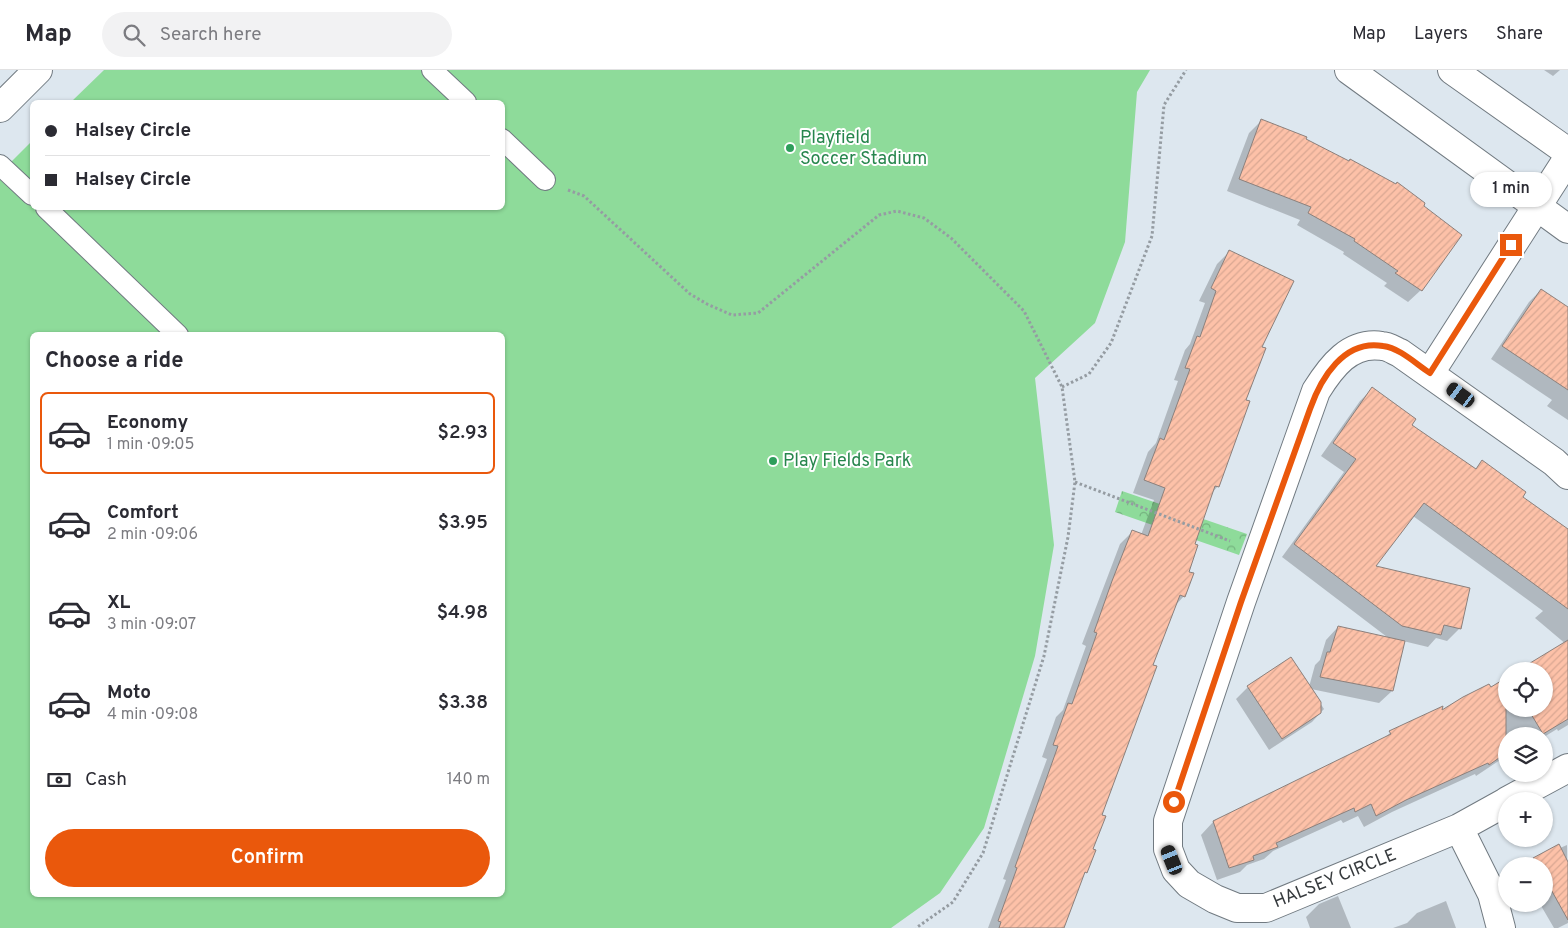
<!DOCTYPE html>
<html lang="en">
<head>
<meta charset="utf-8">
<style>
	:root { --surface:#fff; --page:#f2f2f3; --text:#2b2b33; --muted:#7c7c81; --line:#e1e1e2; --accent:#ea580c }
	body { margin:0; font-family:Overpass,sans-serif; background:var(--page); color:var(--text); height:100vh; display:flex; flex-direction:column; font-size:19px; white-space:nowrap }
	* { box-sizing:border-box; margin:0 }
	p { font-size:16px; color:var(--muted) }
	.icon { flex:none; width:28px; height:28px; fill:none; stroke:currentColor; stroke-width:2; stroke-linecap:round; stroke-linejoin:round }
	.map { position:relative; flex:1; overflow:hidden }
	.sheet { position:absolute; left:30px; top:262px; width:475px; height:565px; display:flex; flex-direction:column; background:var(--surface); border-radius:8px; box-shadow:0 1px 4px #0004 }
	.sheet>* { flex:none }
	.banner { position:absolute; left:30px; top:30px; width:475px; height:110px; border-radius:8px; box-shadow:0 1px 4px #0004; display:grid; align-content:center; height:110px; padding:0 15px; background:var(--surface) }
	.buttons { position:absolute; left:1498px; top:592px; display:grid; gap:10px }
	.buttons a { display:grid; place-items:center; width:55px; height:55px; border-radius:50%; background:var(--surface); box-shadow:0 1px 4px #0004; font-size:25px }
	.end { position:absolute; width:22px; height:22px; margin:-11px; border:6px solid #ea580c; background:#fff; box-shadow:0 0 0 2px #fff }
	.from { border-radius:50% }
	.bubble { position:absolute; height:35px; border-radius:18px; background:var(--surface); box-shadow:0 1px 4px #0004; font-size:16px; font-weight:600; line-height:35px; text-align:center }
	.car { position:absolute; width:15px; height:30px; margin:-15px -8px; border-radius:6px; box-shadow:0 0 4px 1px #0007; background:linear-gradient(#222 24%,#8ab4d8 0 40%,#222 0 76%,#8ab4d8 0 86%,#222 0) }
	.banner b { display:flex; align-items:center; gap:18px; height:48px; font-size:19px }
	.banner b+b { border-top:1px solid var(--line) }
	.banner i { width:12px; height:12px; background:var(--text) }
	ul { padding:0; list-style:none }
	li { display:flex; align-items:center; gap:15px; height:82px; margin:0 10px 8px; padding:0 5px; border:2px solid transparent; border-radius:8px }
	li div { flex:1 }
	li b { display:block; font-size:19px }
	li em { font-style:normal; font-weight:600 }
	li.current { border-color:var(--accent) }
	li>.icon { width:45px; height:45px; stroke-width:1.5 }
	h2 { padding:0 15px; font-size:22px; line-height:60px }
	.pay { display:flex; align-items:center; gap:12px; height:55px; padding:0 15px; font-size:19px }
	.pay p { margin-inline-start:auto }
	.primary-button { display:flex; gap:10px; margin-top:auto; padding:10px 15px }
	.primary-button a { flex:1; height:58px; border-radius:30px; background:var(--accent); color:#fff; font-size:20px; font-weight:600; line-height:58px; text-align:center }
	header { display:flex; align-items:center; gap:30px; box-sizing:border-box; height:70px; padding:0 25px; background:var(--surface); border-bottom:1px solid var(--line) }
	header strong { font-size:24px }
	nav { display:flex; gap:28px; margin-inline-start:auto; font-size:18px }
	.search { width:350px; height:45px; background:var(--page); display:flex; align-items:center; gap:12px; box-sizing:border-box; padding:0 18px; border-radius:28px; color:var(--muted); font-size:19px }
	.map>svg:first-child { display:block }
	.park { fill:url(#park-crowns) }
	.pitch { fill:#8edb9a; fill-rule:evenodd }
	.shadow { fill:#0003 }
	.building { fill:url(#building-hatch); stroke:#8b807c }
	.lines { fill:none; stroke-linecap:round; stroke-linejoin:round }
	.lane-casing { stroke:#717a81; stroke-width:22 }
	.street-casing { stroke:#717a81; stroke-width:30 }
	.secondary-casing { stroke:#717a81; stroke-width:30 }
	.path { stroke:#959ca2; stroke-width:3; stroke-dasharray:2.5 2.5; stroke-linecap:butt }
	.lane { stroke:#fff; stroke-width:20 }
	.street { stroke:#fff; stroke-width:28 }
	.secondary { stroke:#fff; stroke-width:28 }
	.route { stroke:#ea580c; stroke-width:6 }
	.leisure-dot { fill:#2e9e5b; stroke:#fff; stroke-width:2 }
	.labels { text-anchor:middle; dominant-baseline:central; stroke-width:4; stroke-linejoin:round; paint-order:stroke }
	.leisure-label { font-size:18px; fill:#27864d; stroke:#fff; text-anchor:start }
	.street-label { font-size:18px; fill:#373b3e; stroke:#fff }
</style>
</head>
<body>
<header>
<strong>Map</strong>
<div class="search"><svg class="icon" aria-label="search" viewBox="0 0 24 24"><circle cx="10" cy="10" r="6"/><path d="M15 15l6 6"/></svg>Search here</div>
<nav><a>Map</a><a>Layers</a><a>Share</a></nav>
</header>
<div class="map">
<svg width="1568" height="858" viewBox="0 0 1568 858">
	<defs>
		<pattern id="park-crowns" width="20" height="18" patternUnits="userSpaceOnUse" patternTransform="scale(1.25)"><rect width="20" height="18" fill="#8edb9a"/><path d="M2 6a3 3 0 1 1 6 0M12 15a3 3 0 1 1 6 0" fill="none" stroke="#75b37f"/></pattern>
		<pattern id="building-hatch" width="6" height="6" patternUnits="userSpaceOnUse" patternTransform="scale(1.25)"><rect width="6" height="6" fill="#fdc1a8"/><path d="M-1 1l2-2M0 6l6-6M5 7l2-2" fill="none" stroke="#d9a792"/></pattern>
	</defs>
	<rect width="100%" height="100%" fill="#dde7ef"/>
	<path class="park" d="M 1122,421 L 1247,464 L 1239,485 L 1115,442 Z"/>
	<path class="pitch" d="M 104,0 L 1150,0 L 1137,22 L 1125,172 L 1095,253 L 1035,308 L 1054,475 L 1035,586 L 984,758 L 940,823 L 891,858 L 0,858 L 0,103 L 32,71 L 32,138 L 502,138 L 502,32 L 71,32 ZM 32,265 L 502,265 L 502,825 L 32,825 Z"/>
	<path class="shadow" d="M 1544,0 L 1560,0 L 1553,6 Z
		M 1262,50 L 1305,70 L 1422,137 L 1461,165 L 1421,220 L 1408,232 L 1384,216 L 1387,213 L 1343,184 L 1344,182 L 1297,155 L 1300,150 L 1227,121 L 1249,63 Z
		M 1230,181 L 1261,278 L 1218,416 L 1212,423 L 1193,475 L 1184,526 L 1174,537 L 1151,596 L 1100,745 L 1086,802 L 1083,805 L 1063,858 L 988,858 L 1006,810 L 1003,809 L 1047,689 L 1042,687 L 1056,647 L 1063,640 L 1086,576 L 1082,574 L 1120,474 L 1132,462 L 1141,465 L 1154,430 L 1133,423 L 1148,382 L 1156,373 L 1178,311 L 1174,310 L 1185,280 L 1190,274 L 1205,233 L 1199,231 L 1217,194 Z
		M 1541,220 L 1568,238 L 1568,350 L 1547,336 L 1552,330 L 1491,289 L 1529,232 Z
		M 1372,319 L 1410,355 L 1475,400 L 1483,392 L 1521,427 L 1568,461 L 1568,582 L 1567,575 L 1535,548 L 1543,541 L 1413,446 L 1374,497 L 1460,558 L 1447,571 L 1436,568 L 1428,577 L 1403,571 L 1392,621 L 1379,633 L 1311,619 L 1324,639 L 1312,652 L 1269,680 L 1236,629 L 1248,617 L 1309,617 L 1315,595 L 1320,590 L 1326,570 L 1338,557 L 1391,570 L 1282,487 L 1344,402 L 1321,386 L 1360,331 Z
		M 1555,579 L 1568,600 L 1568,655 L 1558,661 L 1557,659 L 1544,667 L 1506,666 L 1506,686 L 1476,706 L 1475,704 L 1392,742 L 1364,757 L 1358,746 L 1343,753 L 1341,750 L 1273,781 L 1264,789 L 1247,795 L 1240,802 L 1217,810 L 1201,765 L 1213,752 L 1384,668 L 1390,663 L 1440,643 L 1490,619 L 1506,609 L 1506,639 L 1544,639 L 1544,601 L 1519,601 Z
		M 1567,775 L 1568,853 L 1558,858 L 1554,858 L 1540,834 L 1544,834 L 1544,796 L 1527,796 L 1534,789 Z
		M 1338,826 L 1351,858 L 1310,858 L 1306,847 L 1319,834 Z
		M 1446,831 L 1456,858 L 1393,858 L 1407,853 L 1417,843 Z"/>
	<path class="building" d="M 1261,49 L 1307,67 L 1306,69 L 1349,91 L 1350,89 L 1396,114 L 1397,112 L 1425,133 L 1424,136 L 1462,165 L 1422,221 L 1395,203 L 1398,201 L 1354,171 L 1355,169 L 1308,143 L 1311,137 L 1239,109 Z
		M 1229,180 L 1294,211 L 1262,277 L 1266,278 L 1246,330 L 1250,331 L 1219,417 L 1215,416 L 1195,474 L 1198,475 L 1189,502 L 1194,503 L 1185,527 L 1180,525 L 1153,595 L 1157,596 L 1102,745 L 1106,746 L 1093,779 L 1096,780 L 1087,803 L 1085,802 L 1064,858 L 999,858 L 1001,852 L 998,851 L 1017,798 L 1015,797 L 1058,676 L 1053,675 L 1068,633 L 1072,634 L 1097,563 L 1094,562 L 1112,511 L 1132,460 L 1148,466 L 1165,418 L 1144,410 L 1160,368 L 1164,370 L 1190,299 L 1185,298 L 1197,266 L 1200,267 L 1216,221 L 1211,218 Z
		M 1541,219 L 1568,237 L 1568,320 L 1502,276 Z
		M 1372,317 L 1416,349 L 1412,355 L 1476,399 L 1482,390 L 1526,422 L 1523,427 L 1568,459 L 1568,539 L 1424,433 L 1376,496 L 1470,518 L 1461,559 L 1444,555 L 1441,565 L 1402,556 L 1294,474 L 1356,389 L 1333,373 Z
		M 1338,556 L 1405,571 L 1393,621 L 1320,607 L 1327,582 L 1330,582 Z
		M 1568,570 L 1568,649 L 1543,664 L 1528,639 L 1544,639 L 1544,601 L 1517,601 Z
		M 1291,587 L 1321,632 L 1321,643 L 1282,669 L 1247,616 Z
		M 1506,608 L 1506,683 L 1489,695 L 1488,693 L 1406,730 L 1376,746 L 1371,734 L 1355,742 L 1354,738 L 1276,773 L 1278,777 L 1253,786 L 1254,790 L 1229,798 L 1213,751 L 1391,664 L 1389,661 L 1443,636 L 1442,640 L 1463,627 L 1489,614 L 1491,617 Z
		M 1559,774 L 1568,792 L 1568,850 L 1544,807 L 1544,796 L 1538,796 L 1533,788 Z"/>
	<g class="lines">
		<defs>
			<path id="lane" d="M 432,0 L 466,32
				M 502,69 L 545,110
				M 0,95 L 32,125
				M 46,138 L 178,265"/>
			<path id="street" d="M 1430,303 L 1568,88
				M 1507,731 L 1568,698
				M 1506,732 L 1459,758 L 1266,838 L 1237,838 L 1215,829 L 1189,814 L 1176,800 L 1168,779 L 1168,751 L 1241,532 L 1316,321 C 1331,297 1350,271 1382,276 C 1388,276 1395,281 1400,283 L 1554,392 L 1568,405
				M 1459,758 L 1492,824 L 1501,858"/>
			<path id="secondary" d="M 1349,0 L 1568,159
				M 1452,0 L 1568,82
				M 0,38 L 38,0"/>
		</defs>
		<use href="#lane" class="lane-casing"/>
		<use href="#street" class="street-casing"/>
		<use href="#secondary" class="secondary-casing"/>
		<path class="path" d="M 568,120 L 584,126 L 690,224 L 707,234 L 732,245 L 758,243 L 879,145 L 897,141 L 924,148 L 951,168 L 1024,241 L 1062,317 L 1075,412 L 1068,467 L 1044,586 L 983,783 L 953,832 L 916,858
			M 1062,317 L 1089,304 L 1111,273 L 1152,166 L 1164,35 L 1186,0
			M 1075,412 L 1230,471"/>
		<use href="#lane" class="lane"/>
		<use href="#street" class="street"/>
		<use href="#secondary" class="secondary"/>
	</g>
	<g class="lines">
		<path class="route" d="M 1174,732 L 1241,532 L 1310,339 C 1321,308 1344,269 1383,276 C 1400,278 1416,294 1430,303 L 1511,175"/>
	</g>
	<g class="leisure-dot">
		<circle cx="790" cy="78" r="5"/>
		<circle cx="773" cy="391" r="5"/>
	</g>
	<g class="labels">
		<g class="leisure-label">
			<text x="800" y="68">Playfield<tspan x="800" dy="21">Soccer Stadium</tspan></text>
			<text x="783" y="391">Play Fields Park</text>
		</g>
		<g class="street-label">
			<text transform="translate(1335 809) rotate(-22)">HALSEY CIRCLE</text>
		</g>
	</g>
</svg>
<div class="buttons">
<a><svg class="icon" aria-label="locate" viewBox="0 0 24 24"><circle cx="12" cy="12" r="6"/><path d="M12 2v4M12 18v4M2 12h4M18 12h4"/></svg></a>
<a><svg class="icon" aria-label="layers" viewBox="0 0 24 24"><path d="M12 4l9 5-9 5-9-5zM3 14l9 5 9-5"/></svg></a>
<a>+</a>
<a>−</a>
</div>
<i class="end from" style="left:1174px;top:732px"></i>
<i class="end" style="left:1511px;top:175px"></i>
<div class="bubble" style="left:1470px;top:102px;width:82px">1 min</div>
<i class="car" style="left:1461px;top:325px;rotate:306deg"></i>
<i class="car" style="left:1172px;top:790px;rotate:338deg"></i>
<div class="banner">
<b><i class="from"></i>Halsey Circle</b>
<b><i></i>Halsey Circle</b>
</div>
<section class="sheet">
<h2>Choose a ride</h2>
<ul>
<li class="current"><svg class="icon" aria-label="car" viewBox="0 0 24 24"><path d="M5 17H2v-5l4-1 3-4h7l3 4 3 1v5h-3M9 17h6M6 11h13"/><circle cx="7" cy="17" r="2"/><circle cx="17" cy="17" r="2"/></svg><div><b>Economy</b><p>1 min · 09:05</p></div><em>$2.93</em></li>
<li><svg class="icon" aria-label="car" viewBox="0 0 24 24"><path d="M5 17H2v-5l4-1 3-4h7l3 4 3 1v5h-3M9 17h6M6 11h13"/><circle cx="7" cy="17" r="2"/><circle cx="17" cy="17" r="2"/></svg><div><b>Comfort</b><p>2 min · 09:06</p></div><em>$3.95</em></li>
<li><svg class="icon" aria-label="car" viewBox="0 0 24 24"><path d="M5 17H2v-5l4-1 3-4h7l3 4 3 1v5h-3M9 17h6M6 11h13"/><circle cx="7" cy="17" r="2"/><circle cx="17" cy="17" r="2"/></svg><div><b>XL</b><p>3 min · 09:07</p></div><em>$4.98</em></li>
<li><svg class="icon" aria-label="car" viewBox="0 0 24 24"><path d="M5 17H2v-5l4-1 3-4h7l3 4 3 1v5h-3M9 17h6M6 11h13"/><circle cx="7" cy="17" r="2"/><circle cx="17" cy="17" r="2"/></svg><div><b>Moto</b><p>4 min · 09:08</p></div><em>$3.38</em></li>
</ul>
<div class="pay"><svg class="icon" aria-label="cash" viewBox="0 0 24 24"><path d="M3 7h18v10H3z"/><circle cx="12" cy="12" r="2"/></svg>Cash<p>140 m</p></div>
<div class="primary-button"><a>Confirm</a></div>
</section>
</div>
</body>
</html>
